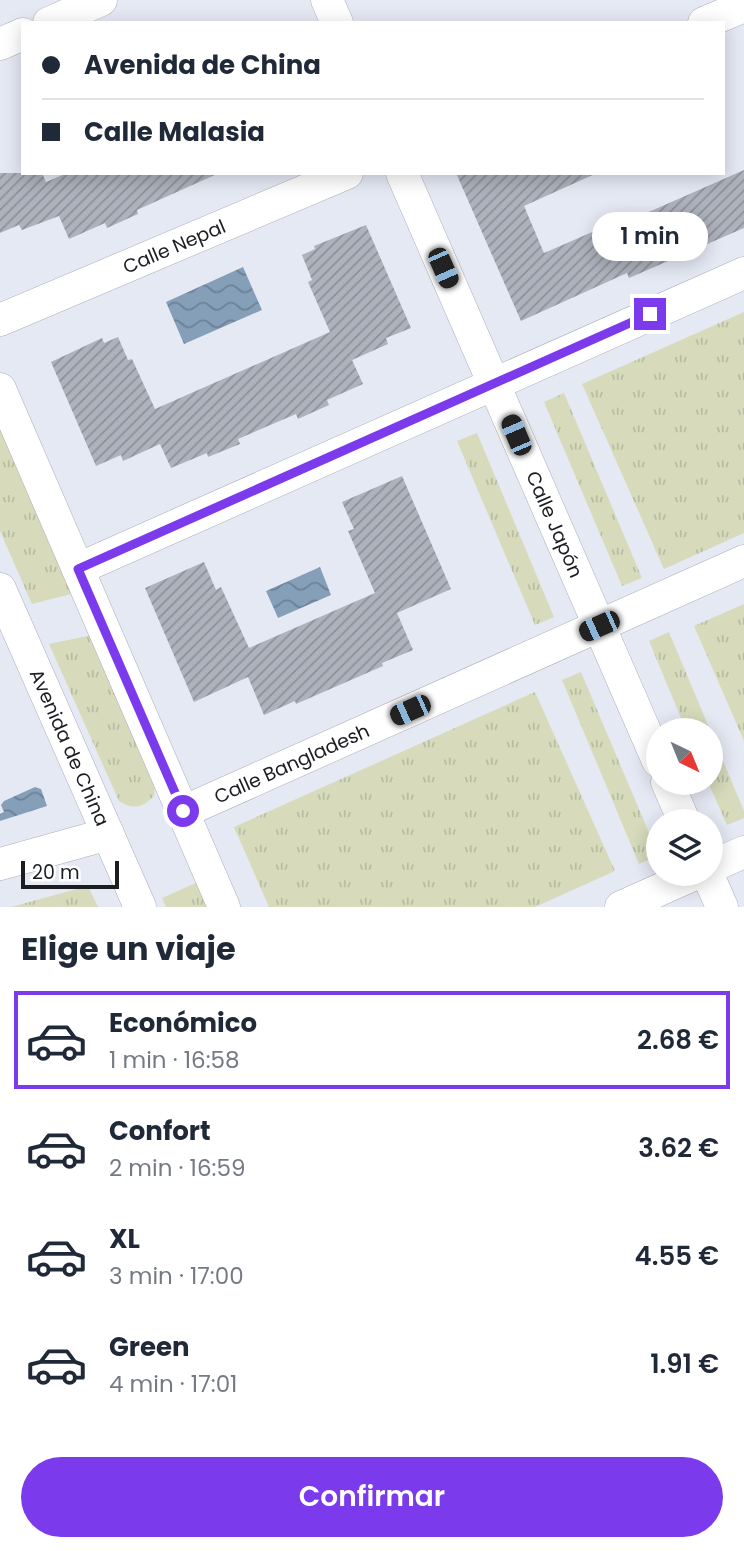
<!DOCTYPE html>
<html lang="es">
<head>
<meta charset="utf-8">
<style>
	:root { --surface:#fff; --page:#f2f2f3; --text:#1f2937; --muted:#747a83; --line:#e0e1e3; --accent:#7c3aed }
	body { margin:0; font-family:Poppins,sans-serif; background:var(--page); color:var(--text); height:100vh; display:flex; flex-direction:column; font-size:26px; white-space:nowrap }
	* { box-sizing:border-box; margin:0 }
	p { font-size:23px; color:var(--muted) }
	.icon { flex:none; width:38px; height:38px; fill:none; stroke:currentColor; stroke-width:2; stroke-linecap:round; stroke-linejoin:round }
	.map { position:relative; height:907px; overflow:hidden }
	.panel { display:flex; flex-direction:column; background:var(--surface); flex:1 }
	.panel>* { flex:none }
	.guide { position:absolute; left:21px; top:21px; width:704px; height:154px; border-radius:0px; box-shadow:0 4px 18px #0003; display:grid; align-content:center; height:154px; padding:0 21px; background:var(--surface) }
	.needle { width:46px; rotate:137deg }
	.fabs { position:absolute; left:646px; top:718px; display:grid; gap:14px }
	.fabs a { display:grid; place-items:center; width:77px; height:77px; border-radius:50%; background:var(--surface); box-shadow:0 4px 18px #0003; font-size:35px }
	.scale { position:absolute; left:21px; bottom:18px; width:98px; box-sizing:border-box; padding-left:7px; border:4px solid #1b1d21; border-top:0; font-size:19px; line-height:24px; white-space:nowrap; color:#1b1d21; -webkit-text-stroke:5px #fff; paint-order:stroke }
	.end { position:absolute; width:32px; height:32px; margin:-16px; border:9px solid #7c3aed; background:#fff; box-shadow:0 0 0 4px #fff }
	.from { border-radius:50% }
	.bubble { position:absolute; height:49px; border-radius:24px; background:var(--surface); box-shadow:0 4px 18px #0003; font-size:23px; font-weight:600; line-height:49px; text-align:center }
	.car { position:absolute; width:21px; height:42px; margin:-21px -10px; border-radius:9px; box-shadow:0 0 5px 2px #0007; background:linear-gradient(#222 24%,#8ab4d8 0 40%,#222 0 76%,#8ab4d8 0 86%,#222 0) }
	.guide b { display:flex; align-items:center; gap:24px; height:66px; font-size:26px }
	.guide b+b { border-top:2px solid var(--line) }
	.guide i { width:18px; height:18px; background:var(--text) }
	ul { padding:0; list-style:none }
	li { display:flex; align-items:center; gap:21px; height:98px; margin:0 14px 10px; padding:0 7px; border:4px solid transparent; border-radius:0px }
	li div { flex:1 }
	li b { display:block; font-size:26px }
	li em { font-style:normal; font-weight:600 }
	li.current { border-color:var(--accent) }
	li>.icon { width:63px; height:63px; stroke-width:1.5 }
	h2 { padding:0 21px; font-size:32px; line-height:84px }
	.button { display:flex; gap:14px; margin-top:auto; padding:14px 21px }
	.button a { flex:1; height:80px; border-radius:42px; background:var(--accent); color:#fff; font-size:28px; font-weight:600; line-height:80px; text-align:center }
	.map>svg:first-child { display:block }
	.grass { fill:url(#grass-tufts) }
	.water { fill:url(#water-waves) }
	.building { fill:url(#building-hatch) }
	.lines { fill:none; stroke-linecap:round; stroke-linejoin:round }
	.minor-casing { stroke:#aaaeb8; stroke-width:33 }
	.minor { stroke:#fff; stroke-width:32 }
	.route { stroke:#7c3aed; stroke-width:9 }
	.labels { text-anchor:middle; dominant-baseline:central; stroke-width:5; stroke-linejoin:round; paint-order:stroke }
	.street-label { font-size:19px; fill:#1b1d21; stroke:#fff }
</style>
</head>
<body>
<div class="map">
<svg width="744" height="907" viewBox="0 0 744 907">
	<defs>
		<pattern id="grass-tufts" width="24" height="20" patternUnits="userSpaceOnUse" patternTransform="scale(1.75)"><rect width="24" height="20" fill="#d7dbbc"/><path d="M3 7l-1-3M5 7V3M7 7l1-3M15 17l-1-3M17 17v-4M19 17l1-3" fill="none" stroke="#b8bca1"/></pattern>
		<pattern id="water-waves" width="16" height="10" patternUnits="userSpaceOnUse" patternTransform="scale(1.75)"><rect width="16" height="10" fill="#859fb9"/><path d="M0 5q4-4 8 0t8 0" fill="none" stroke="#6c8196"/></pattern>
		<pattern id="building-hatch" width="6" height="6" patternUnits="userSpaceOnUse" patternTransform="scale(1.75)"><rect width="6" height="6" fill="#aeb2bc"/><path d="M-1 1l2-2M0 6l6-6M5 7l2-2" fill="none" stroke="#8d9098"/></pattern>
	</defs>
	<rect width="100%" height="100%" fill="#e5e9f4"/>
	<path class="grass" d="M 744,312 L 744,533 L 664,569 L 582,384 Z
		M 564,393 L 642,578 L 622,586 L 544,402 Z
		M 0,425 L 75,593 L 32,604 L 0,531 Z
		M 477,433 L 554,617 L 535,625 L 457,441 Z
		M 744,604 L 744,741 L 694,626 Z
		M 669,632 L 710,730 L 686,730 L 649,641 Z
		M 92,635 L 155,784 L 154,796 C 142,808 133,810 119,801 L 49,644 Z
		M 581,672 L 658,854 L 658,856 L 639,864 L 562,680 Z
		M 535,692 L 615,871 L 535,907 L 269,907 L 234,827 Z
		M 711,732 L 744,811 L 744,818 L 727,825 L 708,782 L 710,782 Z
		M 200,881 L 210,907 L 166,907 L 162,898 Z
		M 88,886 L 98,907 L 11,907 Z"/>
	<path class="water" d="M 243,267 L 262,310 L 184,344 L 166,302 Z
		M 320,567 L 331,595 L 278,618 L 266,591 Z
		M 35,787 L 41,789 L 47,806 L 0,821 L 0,814 L 4,812 L 1,805 L 4,801 Z"/>
	<path class="building" d="M 744,170 L 744,228 L 629,278 L 627,273 L 521,321 L 456,173 L 597,173 L 524,206 L 544,253 L 606,226 L 608,230 Z
		M 0,173 L 42,173 L 46,182 L 67,173 L 219,173 L 137,210 L 138,214 L 107,228 L 105,223 L 69,239 L 59,216 L 22,230 L 19,225 L 0,233 Z
		M 366,225 L 411,328 L 386,338 L 388,344 L 352,360 L 363,384 L 327,400 L 329,405 L 298,419 L 296,414 L 238,439 L 240,444 L 208,457 L 207,453 L 171,468 L 160,444 L 123,461 L 121,455 L 96,466 L 51,362 L 102,338 L 104,343 L 118,337 L 128,360 L 132,359 L 155,409 L 330,332 L 308,282 L 312,280 L 302,255 L 315,249 L 314,246 Z
		M 402,476 L 451,589 L 397,613 L 413,650 L 382,663 L 383,666 L 296,704 L 295,701 L 264,715 L 248,677 L 194,702 L 145,588 L 204,562 L 216,590 L 221,587 L 249,648 L 375,593 L 348,531 L 354,529 L 342,502 Z"/>
	<g class="lines">
		<defs>
			<g id="minor">
				<path d="M 327,0 L 337,23"/>
				<path d="M 49,23 L 101,0"/>
				<path d="M 704,23 L 744,6"/>
				<path d="M 0,44 L 23,34"/>
				<path id="s1" d="M 402,173 L 658,761"/>
				<path id="s2" d="M 0,320 L 347,173"/>
				<path d="M 0,389 L 224,907"/>
				<path d="M 78,569 L 744,273"/>
				<path id="s3" d="M 0,589 L 140,907"/>
				<path d="M 667,782 L 684,821"/>
				<path id="s4" d="M 183,812 L 744,561"/>
				<path d="M 0,864 L 108,834"/>
				<path d="M 710,867 L 744,852"/>
				<path d="M 707,873 L 722,907"/>
				<path d="M 621,907 L 697,873"/>
			</g>
		</defs>
		<use href="#minor" class="minor-casing"/>
		<use href="#minor" class="minor"/>
	</g>
	<g class="lines">
		<path class="route" d="M 183,811 L 78,569 L 650,314"/>
	</g>
	<g class="labels">
		<g class="street-label">
			<text stroke="none"><textPath href="#s2" startOffset="189">Calle Nepal</textPath></text>
			<text stroke="none"><textPath href="#s1" startOffset="383">Calle Japón</textPath></text>
			<text stroke="none"><textPath href="#s3" startOffset="173">Avenida de China</textPath></text>
			<text stroke="none"><textPath href="#s4" startOffset="119">Calle Bangladesh</textPath></text>
		</g>
	</g>
</svg>
<div class="fabs">
<a><svg class="needle" viewBox="-14 -14 28 28"><path d="M0-13l5 13h-10z" fill="#e53935"/><path d="M0 13l5-13h-10z" fill="#747a83"/></svg></a>
<a><svg class="icon" aria-label="layers" viewBox="0 0 24 24"><path d="M12 4l9 5-9 5-9-5zM3 14l9 5 9-5"/></svg></a>
</div>
<div class="scale">20 m</div>
<i class="end from" style="left:183px;top:811px"></i>
<i class="end" style="left:650px;top:314px"></i>
<div class="bubble" style="left:592px;top:212px;width:116px">1 min</div>
<i class="car" style="left:443px;top:268px;rotate:156deg"></i>
<i class="car" style="left:516px;top:435px;rotate:337deg"></i>
<i class="car" style="left:599px;top:626px;rotate:246deg"></i>
<i class="car" style="left:410px;top:710px;rotate:246deg"></i>
<div class="guide">
<b><i class="from"></i>Avenida de China</b>
<b><i></i>Calle Malasia</b>
</div>
</div>
<section class="panel">
<h2>Elige un viaje</h2>
<ul>
<li class="current"><svg class="icon" aria-label="car" viewBox="0 0 24 24"><path d="M5 17H2v-5l4-1 3-4h7l3 4 3 1v5h-3M9 17h6M6 11h13"/><circle cx="7" cy="17" r="2"/><circle cx="17" cy="17" r="2"/></svg><div><b>Económico</b><p>1 min · 16:58</p></div><em>2.68 €</em></li>
<li><svg class="icon" aria-label="car" viewBox="0 0 24 24"><path d="M5 17H2v-5l4-1 3-4h7l3 4 3 1v5h-3M9 17h6M6 11h13"/><circle cx="7" cy="17" r="2"/><circle cx="17" cy="17" r="2"/></svg><div><b>Confort</b><p>2 min · 16:59</p></div><em>3.62 €</em></li>
<li><svg class="icon" aria-label="car" viewBox="0 0 24 24"><path d="M5 17H2v-5l4-1 3-4h7l3 4 3 1v5h-3M9 17h6M6 11h13"/><circle cx="7" cy="17" r="2"/><circle cx="17" cy="17" r="2"/></svg><div><b>XL</b><p>3 min · 17:00</p></div><em>4.55 €</em></li>
<li><svg class="icon" aria-label="car" viewBox="0 0 24 24"><path d="M5 17H2v-5l4-1 3-4h7l3 4 3 1v5h-3M9 17h6M6 11h13"/><circle cx="7" cy="17" r="2"/><circle cx="17" cy="17" r="2"/></svg><div><b>Green</b><p>4 min · 17:01</p></div><em>1.91 €</em></li>
</ul>
<div class="button"><a>Confirmar</a></div>
</section>
</body>
</html>
